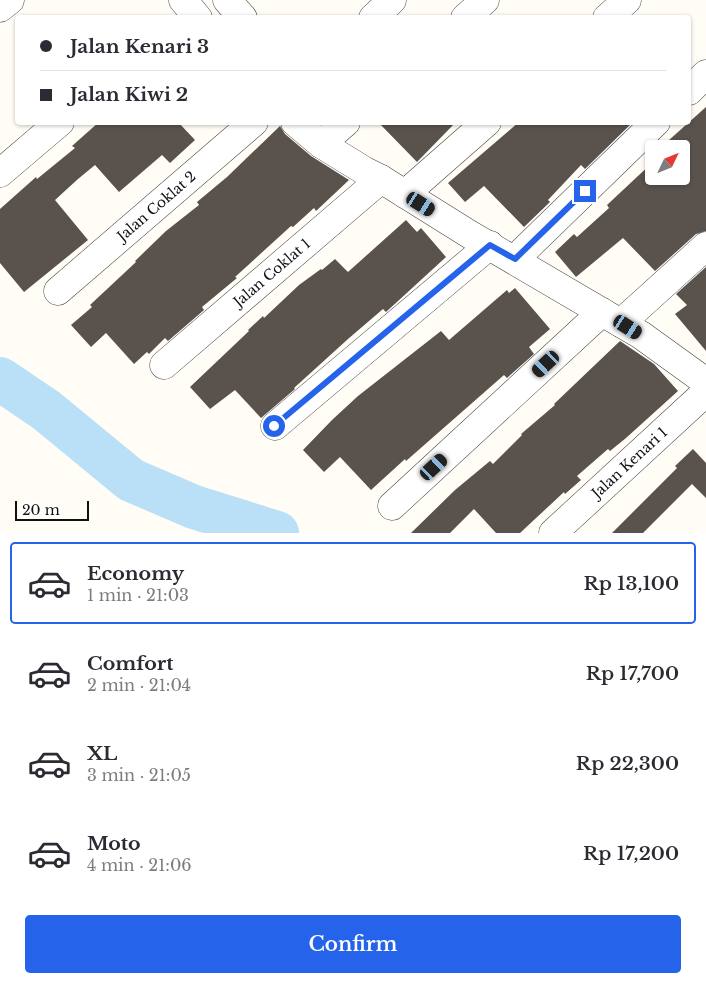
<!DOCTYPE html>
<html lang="en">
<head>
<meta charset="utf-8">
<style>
	:root { --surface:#fff; --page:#f7f7f7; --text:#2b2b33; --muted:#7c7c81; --line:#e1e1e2; --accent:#2563eb }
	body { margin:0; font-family:"Libre Baskerville",serif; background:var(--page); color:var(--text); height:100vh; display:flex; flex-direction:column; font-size:19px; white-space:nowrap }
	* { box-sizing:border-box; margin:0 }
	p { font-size:16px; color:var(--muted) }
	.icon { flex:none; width:28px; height:28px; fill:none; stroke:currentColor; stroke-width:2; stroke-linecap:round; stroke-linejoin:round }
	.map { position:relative; height:533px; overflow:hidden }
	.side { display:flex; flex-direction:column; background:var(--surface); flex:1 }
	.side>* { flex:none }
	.top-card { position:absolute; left:15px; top:15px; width:676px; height:110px; border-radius:5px; box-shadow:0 1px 4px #0004; display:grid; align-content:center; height:110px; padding:0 25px; background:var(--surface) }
	.needle { width:32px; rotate:47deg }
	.tools { position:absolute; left:645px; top:140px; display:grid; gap:10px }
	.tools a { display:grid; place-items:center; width:45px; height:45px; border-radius:5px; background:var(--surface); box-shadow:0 1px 4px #0004; font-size:25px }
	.scale { position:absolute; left:15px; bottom:12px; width:74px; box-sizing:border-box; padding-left:5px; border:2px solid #111; border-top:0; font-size:14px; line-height:18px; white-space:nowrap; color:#111; -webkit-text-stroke:4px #fff; paint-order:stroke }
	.end { position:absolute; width:22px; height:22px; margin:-11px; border:6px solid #2563eb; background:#fff; box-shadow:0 0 0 2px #fff }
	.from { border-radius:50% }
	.car { position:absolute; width:15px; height:30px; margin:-15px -8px; border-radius:6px; box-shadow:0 0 4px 1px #0007; background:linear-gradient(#222 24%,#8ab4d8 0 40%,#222 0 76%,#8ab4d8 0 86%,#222 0) }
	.top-card b { display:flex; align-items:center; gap:18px; height:48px; font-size:19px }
	.top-card b+b { border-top:1px solid var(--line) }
	.top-card i { width:12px; height:12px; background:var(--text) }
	ul { padding:9px 0 0; list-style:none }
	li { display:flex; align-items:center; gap:15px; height:82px; margin:0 10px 8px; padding:0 15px; border:2px solid transparent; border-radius:5px }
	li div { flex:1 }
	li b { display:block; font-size:19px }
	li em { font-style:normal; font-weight:600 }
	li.on { border-color:var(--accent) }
	li>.icon { width:45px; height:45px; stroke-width:1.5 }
	.button { display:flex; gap:10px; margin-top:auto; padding:10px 25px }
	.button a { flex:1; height:58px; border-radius:5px; background:var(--accent); color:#fff; font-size:20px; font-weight:600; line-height:58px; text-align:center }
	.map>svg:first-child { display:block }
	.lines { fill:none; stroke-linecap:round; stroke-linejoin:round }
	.river { stroke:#b9e0f7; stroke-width:44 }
	.building { fill:#5a524d }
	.street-casing { stroke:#444; stroke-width:29 }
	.street { stroke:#fff; stroke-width:28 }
	.route { stroke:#2563eb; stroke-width:6 }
	.labels { text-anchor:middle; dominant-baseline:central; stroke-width:5; stroke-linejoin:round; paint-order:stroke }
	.street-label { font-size:14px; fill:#111; stroke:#fff }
</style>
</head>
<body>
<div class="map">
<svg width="706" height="533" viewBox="0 0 706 533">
	<rect width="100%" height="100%" fill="#fffdf5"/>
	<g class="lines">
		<path class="river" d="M 0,379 L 46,410 L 131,480 L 194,507 L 277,533"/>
	</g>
	<path class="building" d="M 706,107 L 706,231 L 696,234 L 655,271 L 623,238 L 576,277 L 555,252 L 574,234 L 577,237 L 609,208 L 607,205 L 654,161 L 654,176 L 681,176 L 681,149 L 659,149 Z
		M 99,122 L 178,122 L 195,140 L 170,163 L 162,155 L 119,192 L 95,165 L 78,179 L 55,200 L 88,240 L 24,292 L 0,263 L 0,209 L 36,177 L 37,179 L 75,148 L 72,146 Z
		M 378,122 L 456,122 L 417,162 Z
		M 519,122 L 633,122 L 585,169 L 581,165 L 548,200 L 550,202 L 524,227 L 484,186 L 465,202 L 448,183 Z
		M 280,126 L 285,134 L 311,156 L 349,180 L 316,211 L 314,208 L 293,227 L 291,226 L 235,277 L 237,278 L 202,307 L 204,310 L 168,341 L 165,338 L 149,354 L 147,352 L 134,364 L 106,333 L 91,347 L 71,325 L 92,307 L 90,305 L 136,262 L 135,261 L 166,231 L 199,205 L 197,202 L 227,177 Z
		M 406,220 L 417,232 L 421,228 L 446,257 L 386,312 L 383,309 L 348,339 L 294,388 L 295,389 L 261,418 L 235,390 L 210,409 L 190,387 L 249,331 L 248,330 L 263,316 L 264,318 L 299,285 L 321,269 L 322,270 L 335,259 L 348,272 Z
		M 706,267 L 706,351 L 675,314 L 687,305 L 676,294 Z
		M 515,288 L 550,329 L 529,347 L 534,354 L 507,378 L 504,375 L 406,461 L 405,459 L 371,490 L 340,457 L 324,472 L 303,450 L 332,420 L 358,396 L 441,331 L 449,340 L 507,290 L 509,293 Z
		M 620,341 L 654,364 L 678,391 L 626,438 L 610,451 L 608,449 L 577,476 L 581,480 L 565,494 L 564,492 L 520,533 L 496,533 L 474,509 L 450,533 L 411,533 L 455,490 L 490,461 L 493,464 L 522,435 L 521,434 L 555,405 L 554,404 Z
		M 693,449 L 706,463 L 706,498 L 692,484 L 643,533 L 612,533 L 677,468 L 675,466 Z"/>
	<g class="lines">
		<defs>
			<g id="street">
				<path d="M 183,0 L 198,18"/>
				<path d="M 227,0 L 243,18"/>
				<path d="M 0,8 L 10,0"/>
				<path d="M 373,18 L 392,0"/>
				<path d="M 465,18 L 485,0"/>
				<path d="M 607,18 L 627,0"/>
				<path d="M 689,91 L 706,74"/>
				<path d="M 295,122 L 321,144 L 365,171 L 381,179 L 469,234 L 641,335 L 706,382"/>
				<path d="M 321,144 L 346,122"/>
				<path d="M 0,173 L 60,122"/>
				<path d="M 405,194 L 487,122"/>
				<path d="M 515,259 L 656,122"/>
				<path id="s1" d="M 58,291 L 254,122"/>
				<path d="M 621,323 L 706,246"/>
				<path id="s2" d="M 164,365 L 381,179"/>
				<path d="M 275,426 L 490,245"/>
				<path d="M 392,506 L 602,312"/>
				<path id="s3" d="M 553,533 L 706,392"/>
			</g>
		</defs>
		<use href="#street" class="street-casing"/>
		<use href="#street" class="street"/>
	</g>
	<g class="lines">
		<path class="route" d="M 274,426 L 490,245 L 515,259 L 585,191"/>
	</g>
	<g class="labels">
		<g class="street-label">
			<text stroke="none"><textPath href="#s1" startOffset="130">Jalan Coklat 2</textPath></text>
			<text stroke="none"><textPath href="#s2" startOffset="142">Jalan Coklat 1</textPath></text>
			<text stroke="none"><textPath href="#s3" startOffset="104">Jalan Kenari 1</textPath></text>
		</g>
	</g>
</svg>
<div class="tools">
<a><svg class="needle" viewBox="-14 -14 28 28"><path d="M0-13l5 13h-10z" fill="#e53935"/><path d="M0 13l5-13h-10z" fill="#7c7c81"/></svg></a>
</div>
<div class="scale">20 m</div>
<i class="end from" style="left:274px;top:426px"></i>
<i class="end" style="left:585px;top:191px"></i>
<i class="car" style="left:421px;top:204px;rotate:122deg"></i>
<i class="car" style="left:628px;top:327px;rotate:122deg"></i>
<i class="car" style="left:546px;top:364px;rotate:227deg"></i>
<i class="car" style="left:434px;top:467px;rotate:47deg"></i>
<div class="top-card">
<b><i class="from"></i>Jalan Kenari 3</b>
<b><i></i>Jalan Kiwi 2</b>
</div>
</div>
<section class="side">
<ul>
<li class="on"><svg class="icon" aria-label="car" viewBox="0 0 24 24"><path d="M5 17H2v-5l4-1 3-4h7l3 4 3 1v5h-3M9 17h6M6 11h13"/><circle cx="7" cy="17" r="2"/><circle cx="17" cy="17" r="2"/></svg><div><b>Economy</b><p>1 min · 21:03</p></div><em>Rp 13,100</em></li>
<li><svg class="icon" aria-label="car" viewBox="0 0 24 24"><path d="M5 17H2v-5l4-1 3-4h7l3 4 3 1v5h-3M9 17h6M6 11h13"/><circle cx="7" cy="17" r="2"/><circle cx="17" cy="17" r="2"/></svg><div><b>Comfort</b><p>2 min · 21:04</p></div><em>Rp 17,700</em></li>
<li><svg class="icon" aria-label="car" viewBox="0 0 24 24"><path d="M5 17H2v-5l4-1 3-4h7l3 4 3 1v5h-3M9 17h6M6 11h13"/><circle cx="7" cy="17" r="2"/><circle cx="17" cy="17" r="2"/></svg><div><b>XL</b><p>3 min · 21:05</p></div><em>Rp 22,300</em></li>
<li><svg class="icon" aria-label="car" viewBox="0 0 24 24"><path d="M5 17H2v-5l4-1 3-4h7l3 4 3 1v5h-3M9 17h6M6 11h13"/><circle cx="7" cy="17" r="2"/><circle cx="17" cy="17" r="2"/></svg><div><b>Moto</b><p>4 min · 21:06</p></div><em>Rp 17,200</em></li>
</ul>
<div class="button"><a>Confirm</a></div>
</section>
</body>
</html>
